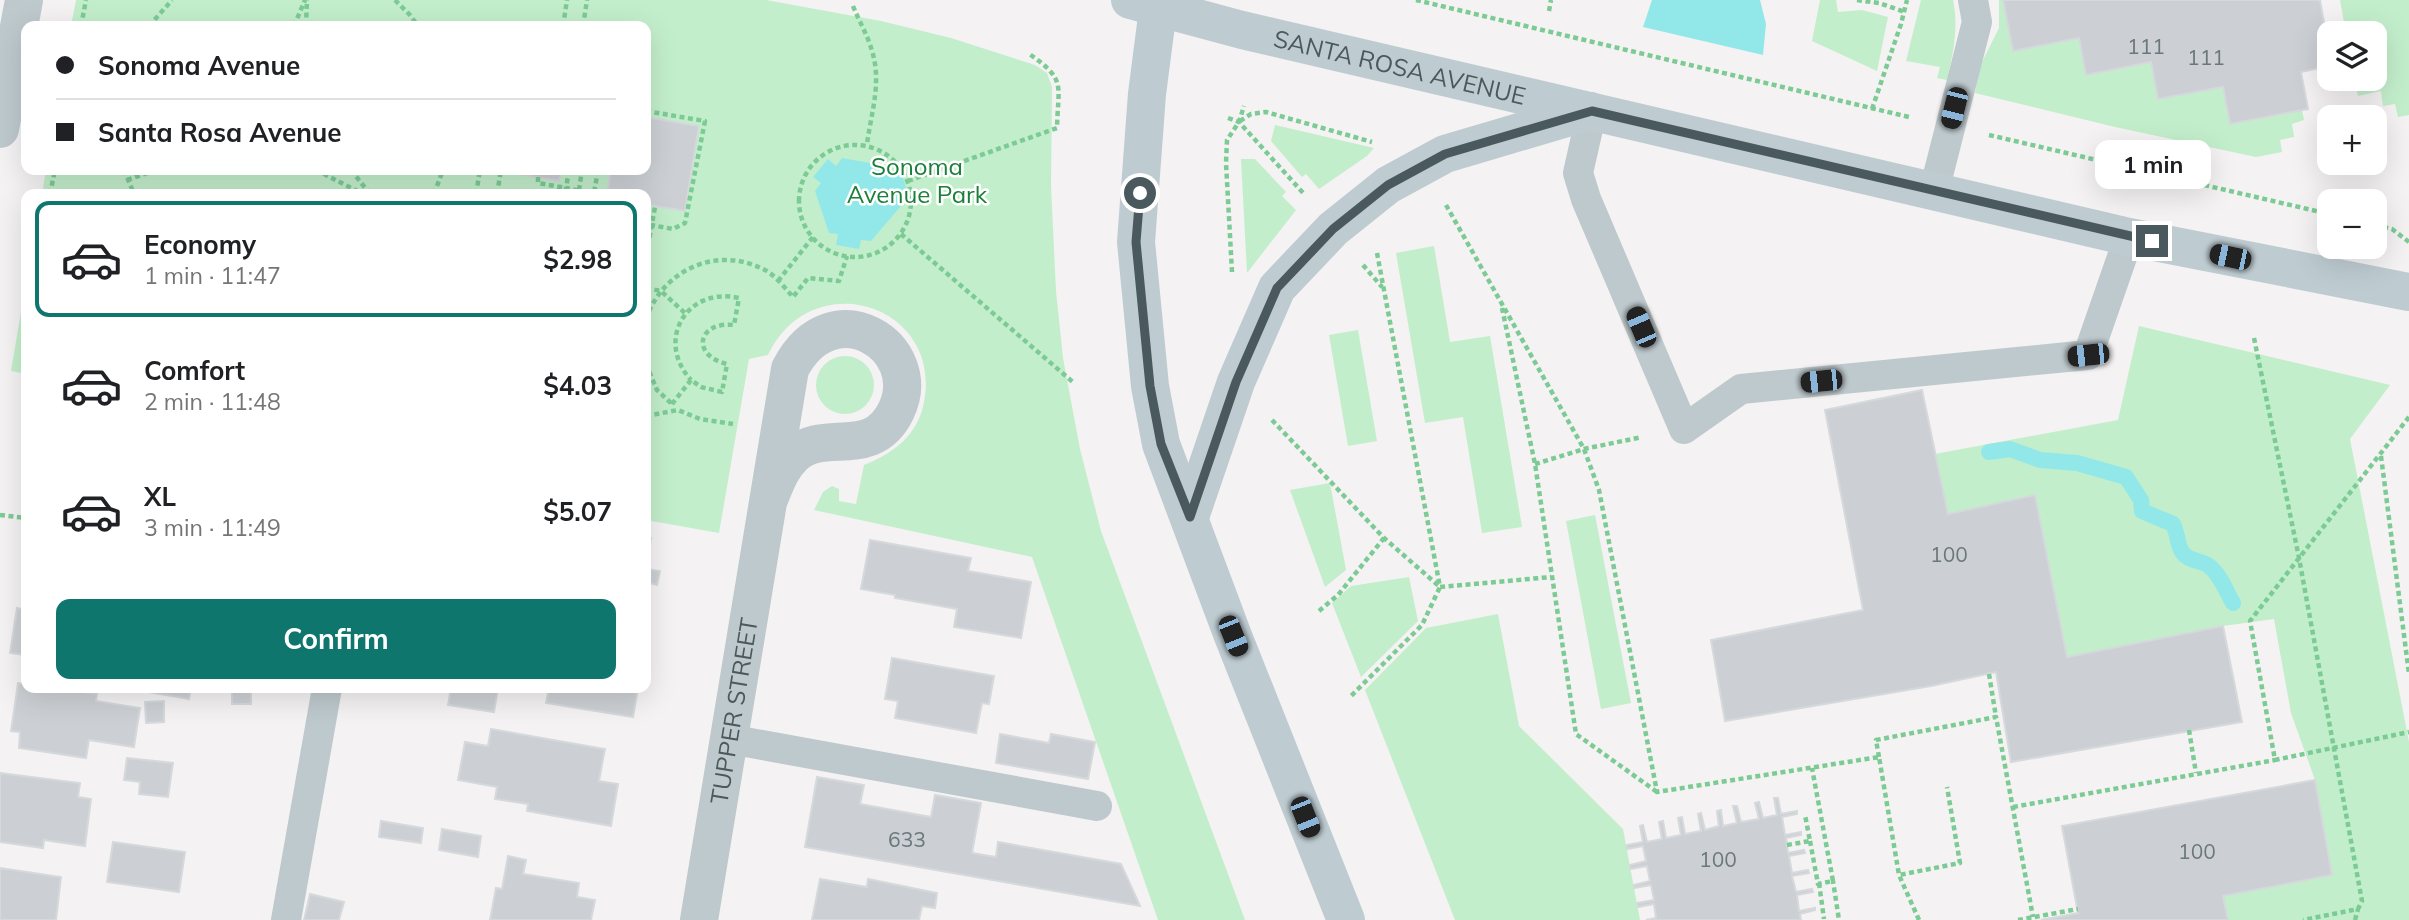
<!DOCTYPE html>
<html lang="en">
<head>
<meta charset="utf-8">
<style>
	:root { --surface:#fff; --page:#f2f2f2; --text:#202124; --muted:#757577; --line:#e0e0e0; --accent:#0f766e }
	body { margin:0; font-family:Mulish,sans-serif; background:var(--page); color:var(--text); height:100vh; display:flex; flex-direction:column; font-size:26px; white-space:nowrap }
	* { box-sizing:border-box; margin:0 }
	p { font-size:23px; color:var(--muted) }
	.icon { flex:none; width:38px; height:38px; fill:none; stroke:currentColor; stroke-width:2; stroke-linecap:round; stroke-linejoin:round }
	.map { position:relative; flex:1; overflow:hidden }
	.sheet { position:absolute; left:21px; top:189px; width:630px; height:504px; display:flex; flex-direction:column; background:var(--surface); border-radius:14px; box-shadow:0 7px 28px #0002 }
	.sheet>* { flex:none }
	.hud { position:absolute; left:21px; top:21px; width:630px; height:154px; border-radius:14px; box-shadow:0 7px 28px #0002; display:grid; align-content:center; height:154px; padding:0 35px; background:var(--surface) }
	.buttons { position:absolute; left:2317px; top:21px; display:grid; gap:14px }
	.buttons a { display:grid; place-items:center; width:70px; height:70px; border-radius:14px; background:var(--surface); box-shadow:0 7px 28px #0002; font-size:35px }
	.end { position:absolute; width:32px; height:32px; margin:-16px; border:9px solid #4a595e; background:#fff; box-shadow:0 0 0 4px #fff }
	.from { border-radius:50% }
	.bubble { position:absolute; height:49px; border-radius:14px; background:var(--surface); box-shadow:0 7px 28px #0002; font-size:23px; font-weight:700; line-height:49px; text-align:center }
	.car { position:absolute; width:21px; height:42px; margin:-21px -10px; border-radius:9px; box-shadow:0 0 5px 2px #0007; background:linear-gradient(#222 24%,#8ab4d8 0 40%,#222 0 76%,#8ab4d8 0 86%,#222 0) }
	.hud b { display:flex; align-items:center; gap:24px; height:66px; font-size:26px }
	.hud b+b { border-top:2px solid var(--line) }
	.hud i { width:18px; height:18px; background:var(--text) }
	ul { padding:12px 0 0; list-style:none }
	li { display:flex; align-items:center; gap:21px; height:116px; margin:0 14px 10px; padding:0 21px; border:4px solid transparent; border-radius:14px }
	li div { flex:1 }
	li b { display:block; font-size:26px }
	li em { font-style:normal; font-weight:700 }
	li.on { border-color:var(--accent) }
	li>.icon { width:63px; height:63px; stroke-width:1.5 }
	.primary-button { display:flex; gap:14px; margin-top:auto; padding:14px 35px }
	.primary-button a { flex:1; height:80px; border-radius:14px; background:var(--accent); color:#fff; font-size:28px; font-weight:700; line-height:80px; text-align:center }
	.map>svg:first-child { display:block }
	.green { fill:#c3eecb }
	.water { fill:#92e8e9 }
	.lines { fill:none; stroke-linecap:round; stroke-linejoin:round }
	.stream { stroke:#92e8e9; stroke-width:16 }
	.building { fill:#ccd0d4; stroke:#d6d9dc; stroke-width:2 }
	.path { stroke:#7ccb95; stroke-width:4.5; stroke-dasharray:5 3.5; stroke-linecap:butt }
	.lane { stroke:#bec9cd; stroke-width:30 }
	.street { stroke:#bec9cd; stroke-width:38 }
	.secondary { stroke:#beccd2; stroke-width:38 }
	.route { stroke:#4a595e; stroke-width:9 }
	.labels { text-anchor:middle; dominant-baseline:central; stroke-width:5; stroke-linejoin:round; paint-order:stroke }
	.number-label { font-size:21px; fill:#6a777c }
	.street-label { font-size:24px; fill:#4a595e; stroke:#fff }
	.park-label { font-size:24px; fill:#1c7e3a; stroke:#fff }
</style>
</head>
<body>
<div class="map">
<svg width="2409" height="920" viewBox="0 0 2409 920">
	<rect width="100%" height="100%" fill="#f4f2f2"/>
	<path class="green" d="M 76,0 L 766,0 L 881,21 L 951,38 L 1035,65 L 1047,73 L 1052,87 L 1051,186 L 1056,291 L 1063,358 L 1080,449 L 1101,531 L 1245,920 L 1158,920 L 1032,557 L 814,510 L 823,492 L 832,486 L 839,489 L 839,501 L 856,504 L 864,465 C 894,453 918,435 924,402 C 943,305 812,263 768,355 L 749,359 L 719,533 L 646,520 L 646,194 L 42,194 L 46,170 L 646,170 L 646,26 L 71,26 Z
		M 1820,0 L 1836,0 L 1838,12 L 1862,10 L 1888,17 L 1877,71 L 1812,41 Z
		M 1921,0 L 1953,0 C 1959,28 1953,53 1947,80 L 1937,78 L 1940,67 L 1906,61 Z
		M 1999,0 L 2003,0 L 2014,51 L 2079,38 L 2086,75 L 2151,62 L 2158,99 L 2223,87 L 2230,124 L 2302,110 L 2304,120 L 2292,124 L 2294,137 L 2280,140 L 2282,152 L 2256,157 L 2115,127 L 1975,93 L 1980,66 L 1999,28 Z
		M 2340,0 L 2409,0 L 2409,115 L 2398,117 L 2395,104 L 2383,106 L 2381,91 L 2358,96 L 2354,79 L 2375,79 L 2375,33 L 2346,33 Z
		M 1275,125 L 1374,148 L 1367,156 L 1319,189 L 1306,174 L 1302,177 L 1271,141 Z
		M 1241,159 L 1255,159 L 1286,192 L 1282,196 L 1296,210 L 1247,273 Z
		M 1434,246 L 1450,342 L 1490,336 L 1522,527 L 1482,533 L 1463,417 L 1425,423 L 1396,253 Z
		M 26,282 L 26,374 L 11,371 Z
		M 2139,326 L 2390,385 L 2350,439 L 2409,742 L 2409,920 L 2228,920 L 2223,896 L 2332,875 L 2315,780 L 2291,713 L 2274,619 L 2223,626 L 2067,657 L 2035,495 L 1948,514 L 1935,454 L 2118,420 Z
		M 1358,330 L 1377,441 L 1348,446 L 1329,335 Z
		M816 385a29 29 0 1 1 58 0a29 29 0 1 1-58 0Z
		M 1330,483 L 1346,570 L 1325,587 L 1290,490 Z
		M 1595,515 L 1631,703 L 1601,709 L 1566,521 Z
		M 1409,577 L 1418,621 L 1361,677 L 1332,603 L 1351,586 Z
		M 1498,614 L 1519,726 L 1623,829 L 1640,920 L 1455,920 L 1365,690 L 1426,628 Z"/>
	<path class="water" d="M 1652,0 L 1760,0 L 1766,24 L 1763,55 L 1643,27 Z
		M 842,158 L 887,166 L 891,175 L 901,172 L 908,193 L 898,197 L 901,206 L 871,241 L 861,240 L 859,249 L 836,245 L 838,234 L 829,233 L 815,191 L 821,183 L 813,177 L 828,159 L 836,166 Z"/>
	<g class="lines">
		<path class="stream" d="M 1989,452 L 2010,449 L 2040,460 L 2077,463 L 2126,477 L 2141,500 L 2142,511 L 2173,524 C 2177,532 2178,545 2181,550 C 2187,562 2200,559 2209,566 C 2220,574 2226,591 2233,603"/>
	</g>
	<path class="building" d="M 2003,0 L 2320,0 L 2329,50 L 2329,66 L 2301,72 L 2308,109 L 2230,124 L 2223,87 L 2158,99 L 2151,62 L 2086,75 L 2079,38 L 2013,51 Z
		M 646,117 L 699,126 L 685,211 L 649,205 L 646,223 L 646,194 L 607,194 L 611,170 L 646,170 Z
		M 520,170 L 561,170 L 559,181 L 519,174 Z
		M 1922,390 L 1948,514 L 2035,495 L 2067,657 L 2223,626 L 2242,722 L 2011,762 L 1996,672 L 1931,686 L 1725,721 L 1711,640 L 1863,610 L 1825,410 Z
		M 646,537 L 651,538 L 646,569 L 660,571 L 657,585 L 650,583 L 646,607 Z
		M 870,540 L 971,558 L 968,571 L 1031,582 L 1021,638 L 954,627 L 957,609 L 895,598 L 895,595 L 861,589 Z
		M 17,608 L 26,610 L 26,655 L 10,653 Z
		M 892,658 L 994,676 L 989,704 L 982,703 L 976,733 L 895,718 L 898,701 L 885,699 Z
		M 18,683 L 26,684 L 26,688 L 52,688 L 97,694 L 96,701 L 140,708 L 134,747 L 89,740 L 86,758 L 19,748 L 20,732 L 11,731 Z
		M 144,688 L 191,688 L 189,699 L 143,691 Z
		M 232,688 L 251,688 L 251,704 L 232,704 Z
		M 451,688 L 498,688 L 494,712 L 448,705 Z
		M 549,688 L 638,688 L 633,717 L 546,703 Z
		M 164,701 L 164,722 L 146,723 L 145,702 Z
		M 491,729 L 605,749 L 599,781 L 618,784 L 611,826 L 527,811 L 528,804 L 495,799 L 497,787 L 458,780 L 465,742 L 488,746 Z
		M 1000,734 L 1049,743 L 1051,734 L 1095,742 L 1088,779 L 996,763 Z
		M 127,758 L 173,763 L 168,797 L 139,794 L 140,782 L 124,780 Z
		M 0,773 L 80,783 L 78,797 L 91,799 L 85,846 L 44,840 L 43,848 L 0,842 Z
		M 817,777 L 864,785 L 860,804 L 931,817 L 935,795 L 981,803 L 972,853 L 996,857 L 998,842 L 1121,864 L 1140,906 L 805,847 Z
		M 2315,780 L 2332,875 L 2223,896 L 2228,920 L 2041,920 L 2078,913 L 2062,826 Z
		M 1774,798 L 1778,798 L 1781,814 L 1797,811 L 1797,814 L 1782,817 L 1785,835 L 1801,832 L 1801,835 L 1786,838 L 1788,853 L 1804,850 L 1805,853 L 1789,856 L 1792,873 L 1808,870 L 1809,873 L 1792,876 L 1796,892 L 1812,889 L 1813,892 L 1797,895 L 1799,911 L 1815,908 L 1815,910 L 1800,914 L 1801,920 L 1646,920 L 1656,918 L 1654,904 L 1638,907 L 1637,903 L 1654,900 L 1651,885 L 1634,888 L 1634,885 L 1650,881 L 1647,866 L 1630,869 L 1630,865 L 1646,861 L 1643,846 L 1627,849 L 1627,845 L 1643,842 L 1640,826 L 1643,825 L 1647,842 L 1662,839 L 1659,822 L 1663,821 L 1666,838 L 1681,835 L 1678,818 L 1682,817 L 1685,834 L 1701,831 L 1698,814 L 1701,813 L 1705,830 L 1719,826 L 1717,811 L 1721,810 L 1723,826 L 1737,823 L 1733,806 L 1737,806 L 1741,822 L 1759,819 L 1755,803 L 1759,802 L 1763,818 L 1777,815 Z
		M 381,821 L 423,828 L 421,843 L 379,837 Z
		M 442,829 L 481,836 L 478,857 L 439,850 Z
		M 113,842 L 185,852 L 179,892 L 107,882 Z
		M 508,856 L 526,860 L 523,874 L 579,883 L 577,897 L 595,900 L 591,920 L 490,920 L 496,888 L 502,889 Z
		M 0,868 L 61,877 L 56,920 L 0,920 Z
		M 820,879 L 867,887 L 868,879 L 937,893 L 935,908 L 922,906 L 919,920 L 812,920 Z
		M 310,894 L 344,902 L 339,920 L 304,920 Z"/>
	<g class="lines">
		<path class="path" d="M 395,0 L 410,15 L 418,26
			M 1416,0 L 1909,117
			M 1857,0 L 1879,3 L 1905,12
			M 853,6 C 859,21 868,36 872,51 C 882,82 871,114 867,144
			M 1549,11 L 1551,0
			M 81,26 L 86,0
			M 149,26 L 172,0
			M 294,26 L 305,0
			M 306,26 L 307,0
			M 563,26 L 567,0
			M 583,26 L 587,0
			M 1872,109 L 1901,24 L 1907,0
			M 646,111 L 705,121 L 685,223 L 673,229 L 651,225
			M 1228,118 L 1239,122 L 1305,195
			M 1240,121 L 1251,114 L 1266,112 L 1372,142
			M 1989,135 L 2329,214
			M799 201a56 56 0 1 1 112 0a56 56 0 1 1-112 0Z
			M 124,170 L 134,194
			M 316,170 L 363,194
			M 351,170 L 370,194
			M 569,170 L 566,188 L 594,194
			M 598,170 L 594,193 L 603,194
			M 538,177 L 538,183 L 566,188
			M 127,180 L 156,170
			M 908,181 L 1057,128 C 1058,84 1067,80 1028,53
			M 579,190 L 582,170
			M 50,194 L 55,170
			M 434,194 L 443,170
			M 476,194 L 480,170
			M 497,194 L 501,170
			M 1446,205 L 1584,449 L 1599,490 L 1657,792 L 1879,757 L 1899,875
			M 2375,225 L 2392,229 L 2409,242
			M 901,234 L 1074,383
			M 646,246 L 648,246 L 646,256
			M 648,246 L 655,207
			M 1377,253 L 1440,587 L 1551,577
			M 24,261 L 26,262
			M 1363,265 L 1382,287
			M 1232,272 L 1226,163 L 1227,140 L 1239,122 L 1244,106
			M 778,281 L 813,237
			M 646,288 L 661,291 L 686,314
			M 1502,308 L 1535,464 L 1576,734 L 1657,792
			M 646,319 C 663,269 718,245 765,270 C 776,276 785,288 793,297 L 808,278 L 839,281 L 847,256
			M 2254,338 L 2299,558 L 2362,901 L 2358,909 L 2303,920
			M 646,364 L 657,390 L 673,405
			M 672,404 L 691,380 L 701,387 L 722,392 L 727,364 C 690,355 698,321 734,325 L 739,298 C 686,286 655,341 691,380
			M 646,416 L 678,410 L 700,419 L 733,424
			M 2409,417 L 2250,621 L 2275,760 L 2409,732
			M 1272,420 L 1384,538 L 1440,587 L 1422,625 L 1351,696
			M 2381,456 L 2409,674
			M 1535,464 L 1584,449 L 1642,437
			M 0,515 L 26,518
			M 1319,611 L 1338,595 L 1384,538
			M 1989,674 L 1996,717
			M 2189,730 L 2196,773
			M 1879,757 L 1876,740 L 1996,717 L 2033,917
			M 2013,807 L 2275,760
			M 1810,841 L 1818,884 L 1833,881 L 1812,768
			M 1787,845 L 1810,841 L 1805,815
			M 1831,881 L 1833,881 L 1839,920
			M 1819,883 L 1824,919
			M 1919,920 L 1899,875 L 1960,863 L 1947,787
			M 2018,920 L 2078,909
			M 2355,920 L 2358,909"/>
		<path class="lane" d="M 1592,111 L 1578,173 L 1586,199 L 1684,429 L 1741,389 L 2088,355 L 2129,237
			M 1934,191 L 1977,22 L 1973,0
			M 729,739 L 1097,806
			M 286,920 L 327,688"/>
		<g class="street">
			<path d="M 0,129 L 24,0"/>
			<path id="s1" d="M 699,920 L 790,369 C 832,287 927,347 896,411 C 872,461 824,427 794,455 C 780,468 775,485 768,502"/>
		</g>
		<g class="secondary">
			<path id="s2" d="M 1130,0 L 1242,30 L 2129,237 L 2409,292"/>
			<path d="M 1158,9 L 1147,94 L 1136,242 L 1150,386 L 1161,444 L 1233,636 L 1346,920"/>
			<path d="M 1190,517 L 1236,382 L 1277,288 L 1333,229 L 1388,185 L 1445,154 L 1590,111"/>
		</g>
	</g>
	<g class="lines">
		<path class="route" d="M 1140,193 L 1136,242 L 1150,386 L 1161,444 L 1190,517 L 1236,382 L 1277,288 L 1333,229 L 1388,185 L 1445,154 L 1592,111 L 2152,241"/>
	</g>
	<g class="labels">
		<g class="number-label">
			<text x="2146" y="46">111</text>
			<text x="2206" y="57">111</text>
			<text x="1949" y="554">100</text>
			<text x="907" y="839">633</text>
			<text x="2197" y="851">100</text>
			<text x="1718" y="859">100</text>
		</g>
		<g class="street-label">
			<text stroke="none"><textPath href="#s2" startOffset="278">SANTA ROSA AVENUE</textPath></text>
			<text stroke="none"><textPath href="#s1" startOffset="212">TUPPER STREET</textPath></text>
		</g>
		<g class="park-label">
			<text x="917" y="166">Sonoma<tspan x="917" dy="28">Avenue Park</tspan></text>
		</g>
	</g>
</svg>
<div class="buttons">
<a><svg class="icon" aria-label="layers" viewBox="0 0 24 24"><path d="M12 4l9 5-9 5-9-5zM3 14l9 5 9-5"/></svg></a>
<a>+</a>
<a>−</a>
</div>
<i class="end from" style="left:1140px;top:193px"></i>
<i class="end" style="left:2152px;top:241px"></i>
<div class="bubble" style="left:2095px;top:140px;width:116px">1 min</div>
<i class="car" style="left:1954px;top:108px;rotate:194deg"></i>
<i class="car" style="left:2230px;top:257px;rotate:282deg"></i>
<i class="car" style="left:1641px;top:327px;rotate:337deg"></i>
<i class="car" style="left:2088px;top:355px;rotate:264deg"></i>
<i class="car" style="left:1821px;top:381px;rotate:264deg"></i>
<i class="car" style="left:1233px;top:636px;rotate:158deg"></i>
<i class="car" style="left:1305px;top:817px;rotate:158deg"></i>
<div class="hud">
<b><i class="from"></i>Sonoma Avenue</b>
<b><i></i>Santa Rosa Avenue</b>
</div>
<section class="sheet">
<ul>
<li class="on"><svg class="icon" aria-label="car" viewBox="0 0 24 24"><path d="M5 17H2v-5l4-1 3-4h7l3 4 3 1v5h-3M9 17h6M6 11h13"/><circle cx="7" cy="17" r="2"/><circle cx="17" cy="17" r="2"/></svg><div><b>Economy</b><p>1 min · 11:47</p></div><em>$2.98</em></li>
<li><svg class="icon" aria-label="car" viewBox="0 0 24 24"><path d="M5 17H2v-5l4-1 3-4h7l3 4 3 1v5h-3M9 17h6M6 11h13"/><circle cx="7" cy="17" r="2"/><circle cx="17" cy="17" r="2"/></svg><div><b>Comfort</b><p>2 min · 11:48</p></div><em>$4.03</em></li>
<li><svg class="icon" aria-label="car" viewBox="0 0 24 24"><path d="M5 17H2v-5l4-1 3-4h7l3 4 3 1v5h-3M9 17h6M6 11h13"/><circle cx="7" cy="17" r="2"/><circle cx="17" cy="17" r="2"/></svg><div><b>XL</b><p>3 min · 11:49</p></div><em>$5.07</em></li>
</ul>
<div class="primary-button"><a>Confirm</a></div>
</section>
</div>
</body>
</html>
